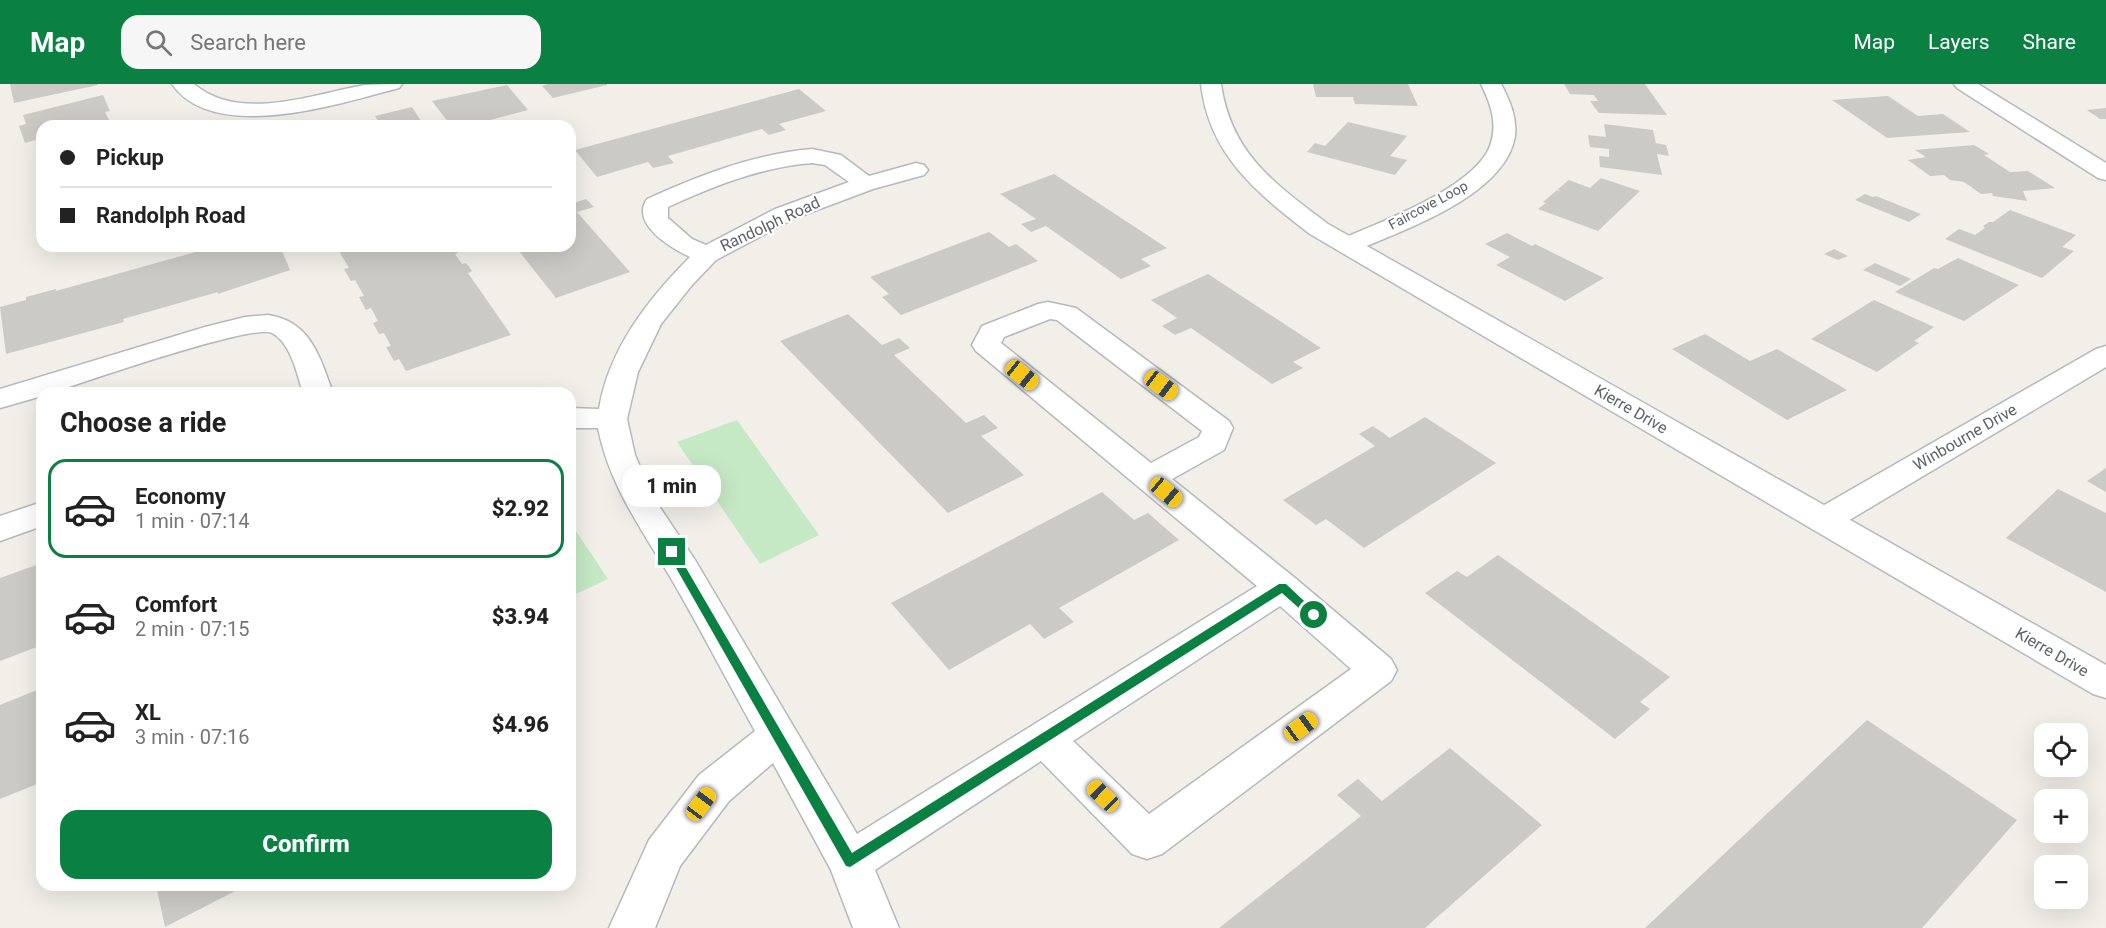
<!DOCTYPE html>
<html lang="en">
<head>
<meta charset="utf-8">
<style>
	:root { --surface:#fff; --page:#f6f6f6; --text:#222; --muted:#767676; --line:#e0e0e0; --accent:#0b8043 }
	body { margin:0; font-family:Roboto,sans-serif; background:var(--page); color:var(--text); height:100vh; display:flex; flex-direction:column; font-size:22px; white-space:nowrap }
	* { box-sizing:border-box; margin:0 }
	p { font-size:20px; color:var(--muted) }
	.icon { flex:none; width:33px; height:33px; fill:none; stroke:currentColor; stroke-width:2; stroke-linecap:round; stroke-linejoin:round }
	.map { position:relative; flex:1; overflow:hidden }
	.details { position:absolute; left:36px; top:303px; width:540px; height:504px; display:flex; flex-direction:column; background:var(--surface); border-radius:18px; box-shadow:0 6px 24px #0002 }
	.details>* { flex:none }
	.hud { position:absolute; left:36px; top:36px; width:540px; height:132px; border-radius:18px; box-shadow:0 6px 24px #0002; display:grid; align-content:center; height:132px; padding:0 24px; background:var(--surface) }
	.tools { position:absolute; left:2034px; top:639px; display:grid; gap:12px }
	.tools a { display:grid; place-items:center; width:54px; height:54px; border-radius:12px; background:var(--surface); box-shadow:0 6px 24px #0002; font-size:30px }
	.end { position:absolute; width:27px; height:27px; margin:-14px; border:8px solid #0b8043; background:#fff; box-shadow:0 0 0 3px #fff }
	.from { border-radius:50% }
	.bubble { position:absolute; height:42px; border-radius:18px; background:var(--surface); box-shadow:0 6px 24px #0002; font-size:20px; font-weight:800; line-height:42px; text-align:center }
	.car { position:absolute; width:18px; height:36px; margin:-18px -9px; border-radius:8px; box-shadow:0 0 4px 2px #0007; background:linear-gradient(#f5c518 24%,#345 0 40%,#f5c518 0 76%,#345 0 86%,#f5c518 0) }
	.hud b { display:flex; align-items:center; gap:21px; height:57px; font-size:22px }
	.hud b+b { border-top:2px solid var(--line) }
	.hud i { width:15px; height:15px; background:var(--text) }
	ul { padding:0; list-style:none }
	li { display:flex; align-items:center; gap:18px; height:99px; margin:0 12px 9px; padding:0 12px; border:3px solid transparent; border-radius:18px }
	li div { flex:1 }
	li b { display:block; font-size:22px }
	li em { font-style:normal; font-weight:800 }
	li.selected { border-color:var(--accent) }
	li>.icon { width:54px; height:54px; stroke-width:1.5 }
	h2 { padding:0 24px; font-size:27px; line-height:72px }
	.primary-button { display:flex; gap:12px; margin-top:auto; padding:12px 24px }
	.primary-button a { flex:1; height:69px; border-radius:18px; background:var(--accent); color:#fff; font-size:24px; font-weight:800; line-height:69px; text-align:center }
	header { display:flex; align-items:center; gap:36px; box-sizing:border-box; height:84px; padding:0 30px; background:var(--accent); color:#fff }
	header strong { font-size:28px }
	nav { display:flex; gap:33px; margin-inline-start:auto; font-size:21px }
	.search { width:420px; height:54px; background:var(--page); display:flex; align-items:center; gap:15px; box-sizing:border-box; padding:0 21px; border-radius:18px; color:var(--muted); font-size:22px }
	.map>svg:first-child { display:block }
	.green { fill:#c5e8c5 }
	.building { fill:#cccac5 }
	.lines { fill:none; stroke-linecap:round; stroke-linejoin:round }
	.street-casing { stroke:#b5b8bc; stroke-width:3 }
	.secondary-casing { stroke:#b6babf; stroke-width:3 }
	.street { fill:#fff; fill-rule:evenodd }
	.secondary { fill:#fff; fill-rule:evenodd }
	.route { fill:#0b8043 }
	.labels { text-anchor:middle; dominant-baseline:central; stroke-width:4.5; stroke-linejoin:round; paint-order:stroke }
	.far-street-label { font-size:14px; fill:#5f6368; stroke:#fff }
	.street-label { font-size:16px; fill:#5f6368; stroke:#fff }
</style>
</head>
<body>
<header>
<strong>Map</strong>
<div class="search"><svg class="icon" aria-label="search" viewBox="0 0 24 24"><circle cx="10" cy="10" r="6"/><path d="M15 15l6 6"/></svg>Search here</div>
<nav><a>Map</a><a>Layers</a><a>Share</a></nav>
</header>
<div class="map">
<svg width="2106" height="844" viewBox="0 0 2106 844">
	<rect width="100%" height="100%" fill="#f1efe8"/>
	<path class="green" d="M 737,336 L 819,451 L 760,480 L 677,358 Z
		M 570,438 L 608,495 L 570,513 Z"/>
	<path class="building" d="M 10,0 L 98,0 L 98,1 L 14,19 Z
		M 548,0 L 607,0 L 607,1 L 553,14 L 542,2 Z
		M 1313,0 L 1408,0 L 1418,22 L 1355,20 L 1353,13 L 1316,13 Z
		M 1564,0 L 1645,0 L 1667,31 L 1599,29 L 1590,17 L 1598,17 L 1594,11 L 1570,10 Z
		M 507,1 L 528,26 L 467,42 L 451,42 L 432,17 Z
		M 799,5 L 826,27 L 779,40 L 786,46 L 769,51 L 762,45 L 668,72 L 674,79 L 653,84 L 648,78 L 597,93 L 575,66 Z
		M 103,11 L 110,27 L 105,28 L 110,38 L 92,42 L 42,42 L 42,54 L 25,59 L 19,42 L 26,40 L 23,31 Z
		M 1888,12 L 1918,32 L 1943,30 L 1970,48 L 1887,54 L 1832,16 Z
		M 412,23 L 424,42 L 381,42 L 375,32 Z
		M 2106,24 L 2106,35 L 2100,35 L 2087,26 Z
		M 1348,38 L 1407,52 L 1390,72 L 1407,76 L 1395,91 L 1307,68 L 1315,59 L 1325,62 Z
		M 1604,40 L 1653,46 L 1656,59 L 1666,61 L 1669,72 L 1657,70 L 1662,91 L 1600,83 L 1599,72 L 1609,73 L 1609,65 L 1590,63 L 1588,51 L 1606,53 Z
		M 1974,61 L 1989,70 L 1984,71 L 2010,88 L 2028,87 L 2055,104 L 2023,107 L 2027,117 L 1993,112 L 1992,109 L 1981,110 L 1964,98 L 1950,96 L 1944,91 L 1930,92 L 1908,76 L 1926,73 L 1915,66 Z
		M 1054,90 L 1167,164 L 1141,175 L 1151,182 L 1121,195 L 1046,142 L 1031,148 L 1021,140 L 1036,135 L 1000,110 Z
		M 1601,94 L 1640,107 L 1598,147 L 1538,125 L 1546,119 L 1543,118 L 1557,106 L 1560,107 L 1558,105 L 1569,96 L 1590,104 Z
		M 1865,110 L 1873,113 L 1876,112 L 1921,130 L 1909,138 L 1855,116 Z
		M 586,115 L 594,123 L 577,128 L 630,188 L 556,214 L 515,162 L 570,162 L 570,120 Z
		M 2010,126 L 2076,151 L 2062,163 L 2074,167 L 2042,194 L 1945,155 L 1959,145 L 1975,151 L 1985,144 L 1983,142 L 1989,138 L 1993,138 Z
		M 989,148 L 1009,163 L 1016,160 L 1038,177 L 901,231 L 882,213 L 889,210 L 870,193 Z
		M 1507,149 L 1532,162 L 1535,160 L 1604,194 L 1565,217 L 1496,181 L 1510,173 L 1485,160 Z
		M 217,162 L 280,162 L 290,186 L 218,210 L 218,208 L 123,235 L 124,238 L 6,270 L 0,223 L 26,216 L 26,213 L 56,205 L 56,207 Z
		M 336,162 L 453,162 L 458,169 L 455,170 L 462,180 L 466,179 L 472,187 L 468,189 L 511,251 L 406,287 L 399,275 L 394,277 L 386,263 L 391,262 L 384,249 L 379,250 L 373,239 L 378,237 L 371,224 L 366,226 L 359,213 L 364,212 L 355,196 L 351,197 L 344,185 L 349,184 Z
		M 1834,165 L 1848,172 L 1838,176 L 1824,170 Z
		M 1958,174 L 2019,201 L 1964,237 L 1895,208 L 1934,184 L 1938,185 Z
		M 1875,179 L 1911,195 L 1900,202 L 1863,186 Z
		M 1208,190 L 1321,264 L 1293,278 L 1303,284 L 1272,300 L 1191,244 L 1175,251 L 1162,242 L 1177,234 L 1151,216 Z
		M 1874,216 L 1934,243 L 1914,257 L 1919,259 L 1877,288 L 1811,255 Z
		M 848,230 L 882,261 L 899,254 L 910,264 L 894,271 L 966,339 L 984,331 L 998,344 L 981,352 L 1024,391 L 948,429 L 780,257 Z
		M 1705,250 L 1750,277 L 1777,265 L 1847,306 L 1787,336 L 1672,265 Z
		M 1425,333 L 1496,379 L 1364,464 L 1326,435 L 1316,441 L 1283,416 L 1375,362 L 1359,350 L 1373,342 L 1390,354 Z
		M 2106,384 L 2106,408 L 2087,397 Z
		M 2058,405 L 2106,429 L 2106,508 L 2006,454 Z
		M 1102,408 L 1134,436 L 1148,429 L 1179,456 L 1059,524 L 1074,538 L 1044,555 L 1030,540 L 949,586 L 891,519 Z
		M 1498,471 L 1670,593 L 1640,618 L 1650,625 L 1615,655 L 1425,509 L 1457,487 L 1467,493 Z
		M 42,479 L 42,561 L 0,577 L 0,494 Z
		M 42,604 L 42,698 L 0,715 L 0,621 Z
		M 1867,636 L 2017,736 L 1922,844 L 1645,844 Z
		M 1450,664 L 1542,741 L 1425,844 L 1219,844 L 1361,732 L 1337,711 L 1358,695 L 1382,717 Z
		M 156,801 L 247,801 L 165,843 Z"/>
	<g class="lines">
		<defs>
			<path id="street" d="M 172,0 L 194,0 C 239,39 313,10 365,1 C 377,0 390,0 402,0 L 399,4 C 341,19 214,61 172,0 Z
				M 1481,0 L 1501,0 C 1510,17 1517,33 1515,52 C 1506,111 1404,146 1357,166 L 1348,169 L 1339,166 L 1335,161 L 1339,156 C 1379,139 1474,104 1490,62 C 1498,40 1491,20 1481,0 Z
				M 1954,0 L 1978,0 L 2106,79 L 2106,96 L 2098,94 L 1957,4 Z
				M 812,65 L 841,71 L 869,92 L 916,79 L 924,81 L 928,86 L 924,91 L 873,105 L 793,135 L 716,176 L 692,201 L 661,240 L 638,288 L 627,335 L 635,371 L 653,413 L 695,476 L 857,750 L 1257,502 L 976,267 L 972,261 L 982,242 L 1038,220 L 1048,218 L 1076,224 L 1229,337 L 1233,344 L 1224,366 L 1172,395 L 1295,494 L 1391,575 L 1397,586 L 1391,597 L 1162,770 L 1147,775 L 1132,770 L 1041,677 L 875,786 L 899,844 L 853,844 L 831,786 L 773,679 L 729,717 L 680,782 L 655,844 L 609,844 L 649,756 L 699,691 L 755,647 C 726,595 699,542 669,491 C 640,443 609,400 598,344 L 570,344 L 570,324 L 599,325 C 609,265 648,215 690,173 C 671,164 630,140 647,115 C 700,91 754,70 812,65 ZM 812,79 L 825,81 L 849,98 L 775,125 L 706,161 L 692,155 L 668,134 L 668,123 C 714,102 761,83 812,79 ZM 1050,235 L 1057,236 L 1202,347 L 1199,353 L 1151,379 L 1001,259 L 1004,253 ZM 1280,522 L 1351,585 L 1149,730 L 1073,657 Z
				M 268,231 C 311,237 320,274 333,309 L 303,309 C 297,290 291,259 272,249 C 253,239 82,299 51,309 L 42,309 L 42,312 L 0,324 L 0,305 L 205,243 L 245,233 Z
				M 2106,262 L 2106,283 L 1836,444 L 1824,448 L 1812,444 L 1807,436 L 1812,428 L 2096,265 Z
				M 42,418 L 42,442 L 0,457 L 0,432 Z"/>
			<path id="secondary" d="M 1201,0 L 1221,0 C 1231,70 1275,100 1328,140 L 2106,581 L 2106,614 L 2093,610 L 1310,150 C 1257,109 1209,71 1201,0 Z"/>
		</defs>
		<use href="#street" class="street-casing"/>
		<use href="#secondary" class="secondary-casing"/>
		<use href="#street" class="street"/>
		<use href="#secondary" class="secondary"/>
	</g>
	<path class="route" d="M 672,464 L 675,465 L 852,769 L 1279,500 L 1286,500 L 1319,531 L 1314,535 L 1310,534 L 1282,509 L 850,783 L 846,782 L 667,468 Z"/>
	<g class="labels">
		<g class="far-street-label">
			<text transform="translate(1428 121) rotate(-28)">Faircove Loop</text>
		</g>
		<g class="street-label">
			<text transform="translate(770 140) rotate(-25)">Randolph Road</text>
			<text transform="translate(1631 325) rotate(30)">Kierre Drive</text>
			<text transform="translate(1965 353) rotate(-30)">Winbourne Drive</text>
			<text transform="translate(2052 568) rotate(30)">Kierre Drive</text>
		</g>
	</g>
</svg>
<div class="tools">
<a><svg class="icon" aria-label="locate" viewBox="0 0 24 24"><circle cx="12" cy="12" r="6"/><path d="M12 2v4M12 18v4M2 12h4M18 12h4"/></svg></a>
<a>+</a>
<a>−</a>
</div>
<i class="end from" style="left:1314px;top:531px"></i>
<i class="end" style="left:672px;top:468px"></i>
<div class="bubble" style="left:622px;top:381px;width:99px">1 min</div>
<i class="car" style="left:1022px;top:291px;rotate:129deg"></i>
<i class="car" style="left:1161px;top:301px;rotate:127deg"></i>
<i class="car" style="left:1166px;top:408px;rotate:130deg"></i>
<i class="car" style="left:1301px;top:643px;rotate:54deg"></i>
<i class="car" style="left:1103px;top:712px;rotate:314deg"></i>
<i class="car" style="left:701px;top:720px;rotate:37deg"></i>
<div class="hud">
<b><i class="from"></i>Pickup</b>
<b><i></i>Randolph Road</b>
</div>
<section class="details">
<h2>Choose a ride</h2>
<ul>
<li class="selected"><svg class="icon" aria-label="car" viewBox="0 0 24 24"><path d="M5 17H2v-5l4-1 3-4h7l3 4 3 1v5h-3M9 17h6M6 11h13"/><circle cx="7" cy="17" r="2"/><circle cx="17" cy="17" r="2"/></svg><div><b>Economy</b><p>1 min · 07:14</p></div><em>$2.92</em></li>
<li><svg class="icon" aria-label="car" viewBox="0 0 24 24"><path d="M5 17H2v-5l4-1 3-4h7l3 4 3 1v5h-3M9 17h6M6 11h13"/><circle cx="7" cy="17" r="2"/><circle cx="17" cy="17" r="2"/></svg><div><b>Comfort</b><p>2 min · 07:15</p></div><em>$3.94</em></li>
<li><svg class="icon" aria-label="car" viewBox="0 0 24 24"><path d="M5 17H2v-5l4-1 3-4h7l3 4 3 1v5h-3M9 17h6M6 11h13"/><circle cx="7" cy="17" r="2"/><circle cx="17" cy="17" r="2"/></svg><div><b>XL</b><p>3 min · 07:16</p></div><em>$4.96</em></li>
</ul>
<div class="primary-button"><a>Confirm</a></div>
</section>
</div>
</body>
</html>
